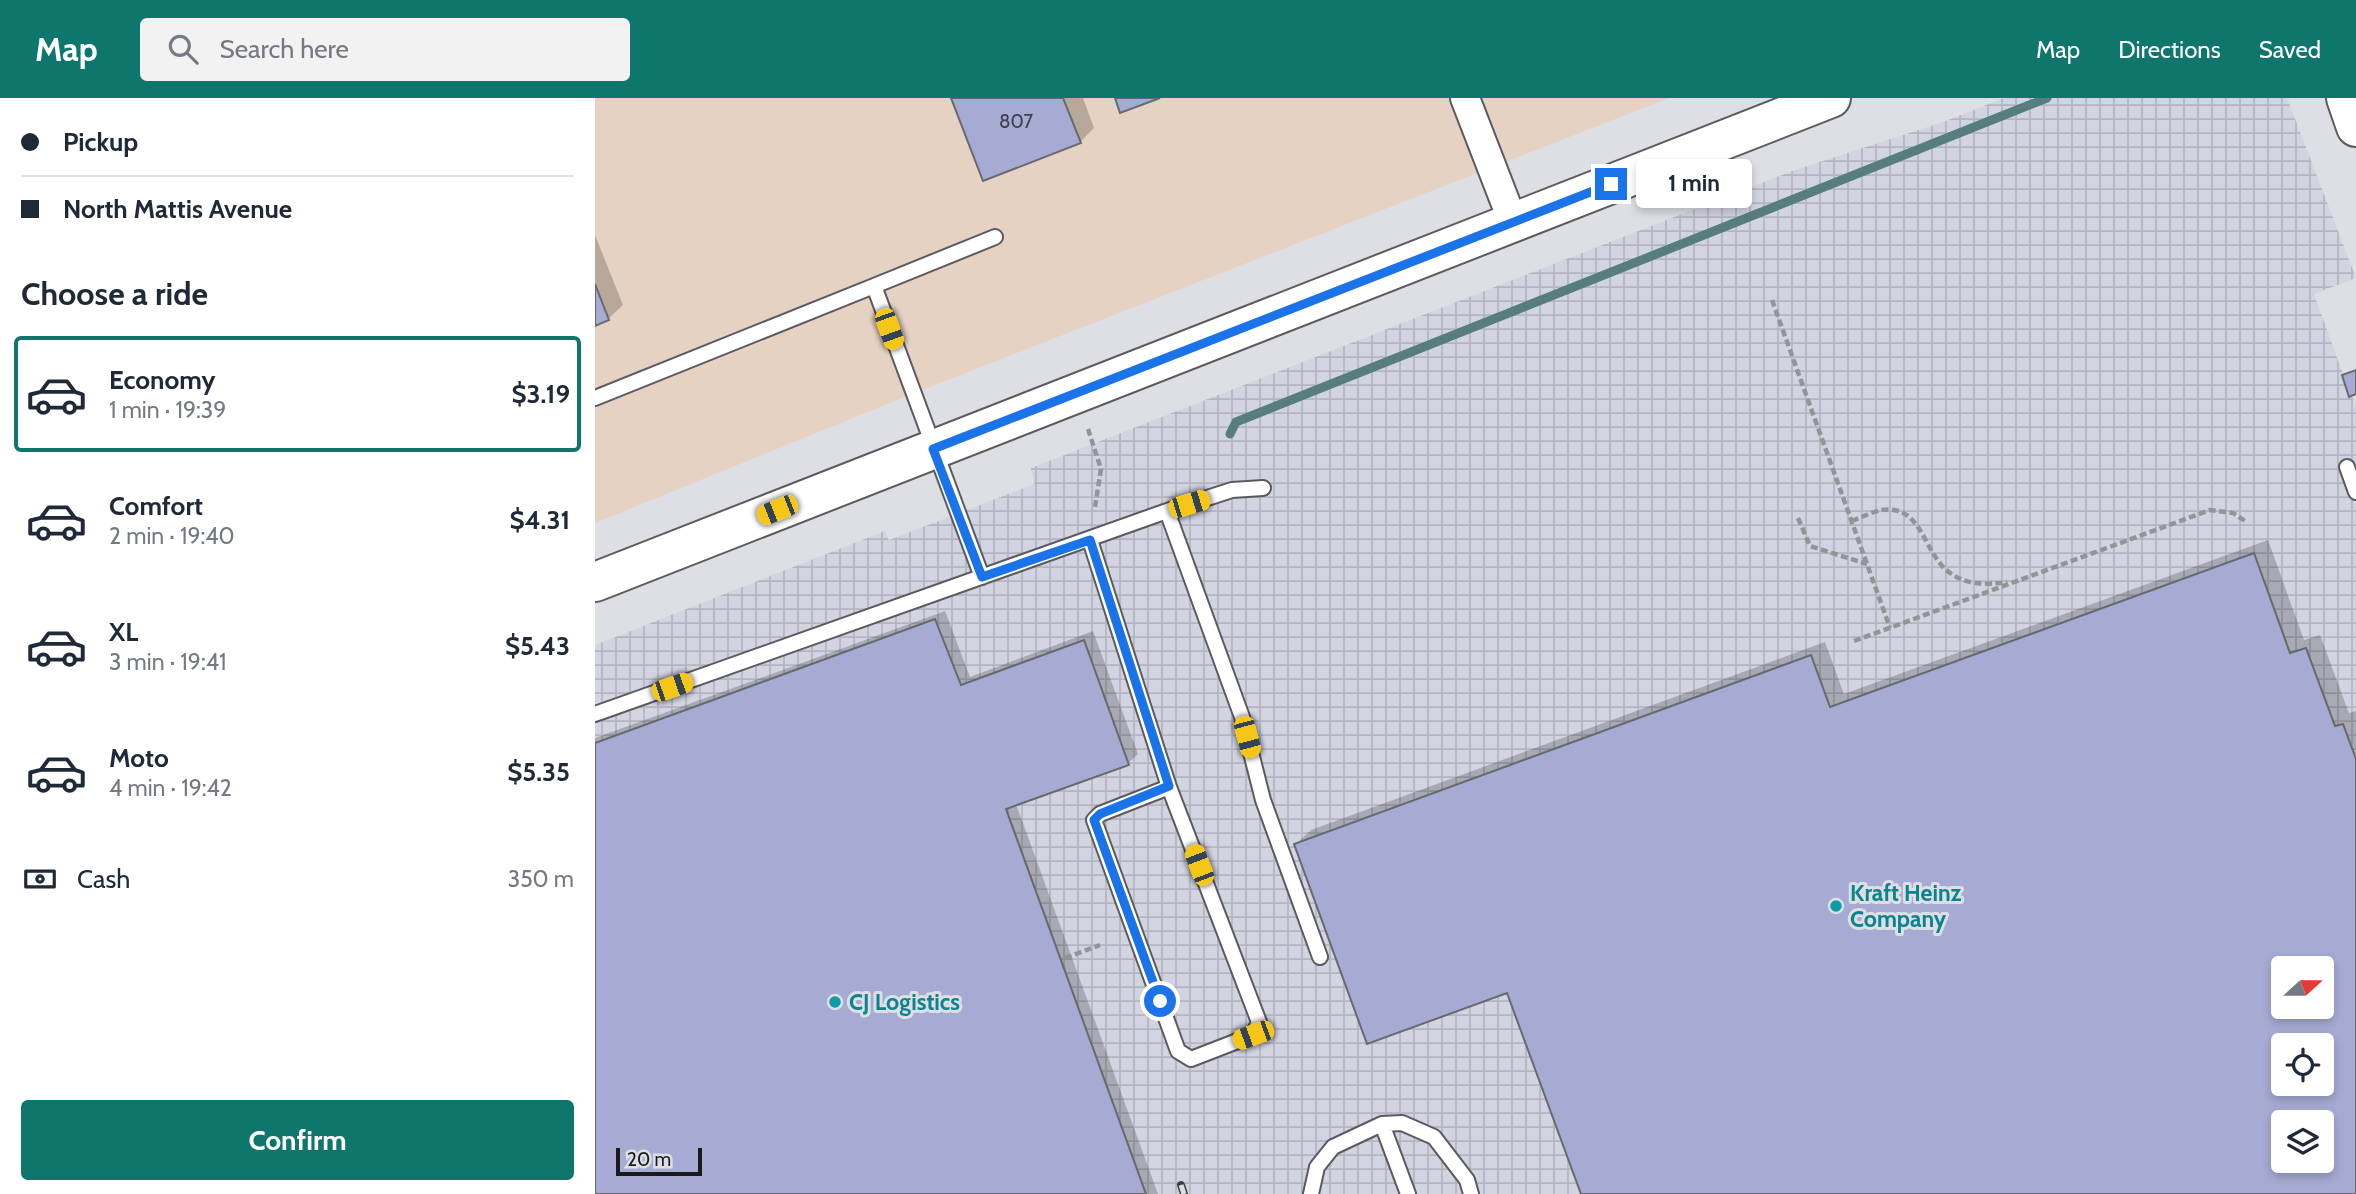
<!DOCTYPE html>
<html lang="en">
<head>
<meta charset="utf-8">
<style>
	:root { --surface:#fff; --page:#f2f2f3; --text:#1f2937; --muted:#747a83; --line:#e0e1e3; --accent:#0f766e }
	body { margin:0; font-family:Cabin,sans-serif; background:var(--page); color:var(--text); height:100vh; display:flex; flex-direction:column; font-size:26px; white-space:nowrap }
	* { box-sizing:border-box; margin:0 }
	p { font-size:23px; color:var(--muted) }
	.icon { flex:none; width:38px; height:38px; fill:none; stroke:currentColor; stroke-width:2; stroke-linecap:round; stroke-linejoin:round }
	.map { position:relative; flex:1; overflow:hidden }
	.panel { display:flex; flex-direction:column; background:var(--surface); width:595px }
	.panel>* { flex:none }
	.banner { display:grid; align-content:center; height:154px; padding:0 21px; background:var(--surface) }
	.needle { width:46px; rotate:69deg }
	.controls { position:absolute; left:1676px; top:858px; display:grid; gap:14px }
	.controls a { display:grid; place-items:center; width:63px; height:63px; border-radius:7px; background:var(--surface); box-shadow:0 4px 10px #0003; font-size:35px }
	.scale { position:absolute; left:21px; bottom:18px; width:86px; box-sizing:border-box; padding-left:7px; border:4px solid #191a1b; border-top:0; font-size:19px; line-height:24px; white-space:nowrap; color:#191a1b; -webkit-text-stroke:5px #dedfe5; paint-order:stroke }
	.end { position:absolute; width:32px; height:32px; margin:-16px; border:9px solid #1a73e8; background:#fff; box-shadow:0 0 0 4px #fff }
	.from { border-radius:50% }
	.bubble { position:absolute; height:49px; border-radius:7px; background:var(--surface); box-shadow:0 4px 10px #0003; font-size:23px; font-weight:800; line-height:49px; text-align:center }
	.car { position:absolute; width:21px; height:42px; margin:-21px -10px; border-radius:9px; box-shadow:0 0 5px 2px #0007; background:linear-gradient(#f5c518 24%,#345 0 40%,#f5c518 0 76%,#345 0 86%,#f5c518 0) }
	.banner b { display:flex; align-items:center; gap:24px; height:66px; font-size:26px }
	.banner b+b { border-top:2px solid var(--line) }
	.banner i { width:18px; height:18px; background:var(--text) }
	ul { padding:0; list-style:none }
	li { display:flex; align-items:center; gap:21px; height:116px; margin:0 14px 10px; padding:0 7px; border:4px solid transparent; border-radius:7px }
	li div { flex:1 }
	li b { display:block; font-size:26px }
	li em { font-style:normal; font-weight:800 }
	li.selected { border-color:var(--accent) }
	li>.icon { width:63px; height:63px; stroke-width:1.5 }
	h2 { padding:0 21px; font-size:32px; line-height:84px }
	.pay { display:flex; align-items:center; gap:18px; height:77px; padding:0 21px; font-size:26px }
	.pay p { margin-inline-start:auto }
	.action { display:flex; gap:14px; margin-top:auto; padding:14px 21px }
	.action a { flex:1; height:80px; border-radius:7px; background:var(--accent); color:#fff; font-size:28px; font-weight:800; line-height:80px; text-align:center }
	header { display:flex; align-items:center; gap:42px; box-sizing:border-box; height:98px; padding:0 35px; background:var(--accent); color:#fff }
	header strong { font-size:33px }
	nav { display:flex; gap:38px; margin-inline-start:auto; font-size:24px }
	.search { width:490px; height:63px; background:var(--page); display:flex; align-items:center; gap:18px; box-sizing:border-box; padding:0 24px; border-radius:7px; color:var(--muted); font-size:26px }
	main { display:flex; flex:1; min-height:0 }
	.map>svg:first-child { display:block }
	.commercial { fill:#e6d2c3 }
	.industrial { fill:url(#industrial-grid); fill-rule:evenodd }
	.shadow { fill:#0003; fill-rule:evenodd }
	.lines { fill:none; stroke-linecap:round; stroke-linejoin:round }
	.stream { stroke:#577e7f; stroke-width:9 }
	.building { fill:#a6abd3; stroke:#68696e; stroke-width:2; fill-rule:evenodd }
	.service-casing { stroke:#5a5a5f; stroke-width:18 }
	.minor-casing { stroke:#5a5a5f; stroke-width:32 }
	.secondary-casing { stroke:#5a5a5f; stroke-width:42 }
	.path { stroke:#939498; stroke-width:4.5; stroke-dasharray:7 3.5; stroke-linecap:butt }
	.service { stroke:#fff; stroke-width:14 }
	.minor { stroke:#fff; stroke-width:28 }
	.secondary { stroke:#fff; stroke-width:38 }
	.rail-casing { stroke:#3c3d3f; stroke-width:8 }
	.rail { stroke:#dedfe5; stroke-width:5; stroke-dasharray:16; stroke-linecap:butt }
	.route { stroke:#1a73e8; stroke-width:9 }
	.culture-dot { fill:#0f9aa8; stroke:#dedfe5; stroke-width:2.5 }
	.labels { text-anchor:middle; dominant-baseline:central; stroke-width:6; stroke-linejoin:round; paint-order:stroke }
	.number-label { font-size:19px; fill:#3c3e49 }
	.culture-label { font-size:23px; font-weight:bold; fill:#0d838f; stroke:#dedfe5; text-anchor:start }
</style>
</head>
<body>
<header>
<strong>Map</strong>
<div class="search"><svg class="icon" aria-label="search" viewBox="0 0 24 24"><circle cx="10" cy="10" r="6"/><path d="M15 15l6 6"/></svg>Search here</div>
<nav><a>Map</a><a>Directions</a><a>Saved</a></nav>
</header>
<main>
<section class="panel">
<div class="banner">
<b><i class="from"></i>Pickup</b>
<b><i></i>North Mattis Avenue</b>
</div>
<h2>Choose a ride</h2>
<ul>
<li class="selected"><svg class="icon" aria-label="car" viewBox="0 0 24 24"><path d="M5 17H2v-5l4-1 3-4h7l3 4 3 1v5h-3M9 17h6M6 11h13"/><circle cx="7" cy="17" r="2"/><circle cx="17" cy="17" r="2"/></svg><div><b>Economy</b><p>1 min · 19:39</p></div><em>$3.19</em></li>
<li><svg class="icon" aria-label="car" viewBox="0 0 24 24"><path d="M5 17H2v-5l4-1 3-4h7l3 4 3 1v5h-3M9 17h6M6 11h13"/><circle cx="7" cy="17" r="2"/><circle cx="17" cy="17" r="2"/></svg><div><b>Comfort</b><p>2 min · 19:40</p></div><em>$4.31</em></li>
<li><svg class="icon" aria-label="car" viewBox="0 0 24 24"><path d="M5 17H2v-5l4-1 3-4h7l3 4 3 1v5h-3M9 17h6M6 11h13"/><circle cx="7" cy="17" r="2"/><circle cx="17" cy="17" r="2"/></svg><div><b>XL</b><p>3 min · 19:41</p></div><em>$5.43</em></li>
<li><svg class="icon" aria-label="car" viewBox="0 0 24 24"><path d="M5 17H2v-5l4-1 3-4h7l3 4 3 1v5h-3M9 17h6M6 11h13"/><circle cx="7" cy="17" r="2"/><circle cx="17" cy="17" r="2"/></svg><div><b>Moto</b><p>4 min · 19:42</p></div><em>$5.35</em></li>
</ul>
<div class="pay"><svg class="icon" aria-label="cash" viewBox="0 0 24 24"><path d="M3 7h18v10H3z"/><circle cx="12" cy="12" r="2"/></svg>Cash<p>350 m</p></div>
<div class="action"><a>Confirm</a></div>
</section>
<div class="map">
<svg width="1761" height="1096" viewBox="0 0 1761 1096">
	<defs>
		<pattern id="industrial-grid" width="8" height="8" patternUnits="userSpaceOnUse" patternTransform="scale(1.75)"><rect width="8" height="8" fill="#d2d4e1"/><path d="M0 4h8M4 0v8" fill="none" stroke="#b4b5c0"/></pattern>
	</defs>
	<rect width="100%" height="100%" fill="#dedfe5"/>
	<path class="commercial" d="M 0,0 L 1074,0 L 317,296 L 0,425 Z"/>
	<path class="industrial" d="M 1409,0 L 1692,0 L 1761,180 L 1719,196 L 1748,276 L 1761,272 L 1761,296 L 1757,298 L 1761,308 L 1761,1096 L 0,1096 L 0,547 L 290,433 L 294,442 L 439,386 L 436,370 L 1197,73 L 1348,24 ZM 1689,870 L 1727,870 L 1727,908 L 1689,908 ZM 1689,947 L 1727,947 L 1727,985 L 1689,985 ZM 1689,1024 L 1727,1024 L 1727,1062 L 1689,1062 Z"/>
	<path class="shadow" d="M 358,0 L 488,0 L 499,30 L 485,44 Z
		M 0,137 L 28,207 L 13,221 L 0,226 Z
		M 1673,442 L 1709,542 L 1725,537 L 1754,615 L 1761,613 L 1761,1096 L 988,1096 L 913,893 L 701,746 L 716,732 L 1230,544 L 1249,596 ZM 1689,870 L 1727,870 L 1727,908 L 1689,908 ZM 1689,947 L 1727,947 L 1727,985 L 1689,985 ZM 1689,1024 L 1727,1024 L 1727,1062 L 1689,1062 Z
		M 350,513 L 375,579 L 498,533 L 543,656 L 533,665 L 421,706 L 563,1096 L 0,1096 L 0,640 Z"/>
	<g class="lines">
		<path class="stream" d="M 635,336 L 641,324 L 1452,0"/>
	</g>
	<path class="building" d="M 356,0 L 468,0 L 486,45 L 388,83 Z
		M 520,0 L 565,0 L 525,15 Z
		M 0,186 L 14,222 L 0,228 Z
		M 1761,272 L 1761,296 L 1754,299 L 1747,277 Z
		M 1659,455 L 1695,555 L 1711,550 L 1740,628 L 1748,626 L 1761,661 L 1761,1096 L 986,1096 L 912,895 L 772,946 L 699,746 L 1216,557 L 1235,609 ZM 1689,870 L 1727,870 L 1727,908 L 1689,908 ZM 1689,947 L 1727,947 L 1727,985 L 1689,985 ZM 1689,1024 L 1727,1024 L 1727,1062 L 1689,1062 Z
		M 340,521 L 366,587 L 489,542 L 534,667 L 411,711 L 551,1096 L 0,1096 L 0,645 Z"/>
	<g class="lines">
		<defs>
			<path id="service" d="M 0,300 L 279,188
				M 1752,369 L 1761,394
				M 572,413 L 647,619 L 668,702 L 725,859
				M 495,442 L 574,689 L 664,924 L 658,937 L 596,961 L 583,953 L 499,722 L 505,716 L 574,689
				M 387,479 L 279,188 L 400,139
				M 0,616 L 572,413 L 637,392 L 668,390
				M 787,1026 L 813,1096
				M 716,1096 L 722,1069 L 738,1049 L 787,1026 L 807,1025 L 839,1039 L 872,1082 L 876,1096"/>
			<path id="minor" d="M 870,0 L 918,124"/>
			<path id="secondary" d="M 1751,0 L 1761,29
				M 0,484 L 1236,0"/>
		</defs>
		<use href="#service" class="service-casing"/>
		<use href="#minor" class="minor-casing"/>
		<use href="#secondary" class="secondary-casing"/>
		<path class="path" d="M 1177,202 L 1295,530
			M 493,331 L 506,371 L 500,409
			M 1203,420 L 1215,448 L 1272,466
			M 1257,423 C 1270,418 1285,409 1299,412 C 1343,420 1323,498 1412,484
			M 1259,543 L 1615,412 L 1638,415 L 1650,423
			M 470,860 L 505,847"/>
		<use href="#service" class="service"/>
		<use href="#minor" class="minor"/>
		<use href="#secondary" class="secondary"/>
		<defs>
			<path id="rail" d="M 586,1087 L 589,1096"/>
		</defs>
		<use href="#rail" class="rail-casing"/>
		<use href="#rail" class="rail"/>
	</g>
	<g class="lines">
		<path class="route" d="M 565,903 L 499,722 L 505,716 L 574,688 L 495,442 L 387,479 L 338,351 L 1016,86"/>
	</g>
	<g class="culture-dot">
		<circle cx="1241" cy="808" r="7"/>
		<circle cx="240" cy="904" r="7"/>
	</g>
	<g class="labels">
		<g class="number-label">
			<text x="421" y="23">807</text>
		</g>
		<g class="culture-label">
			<text x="1255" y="795">Kraft Heinz<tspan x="1255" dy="26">Company</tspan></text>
			<text x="254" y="904">CJ Logistics</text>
		</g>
	</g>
</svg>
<div class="controls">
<a><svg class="needle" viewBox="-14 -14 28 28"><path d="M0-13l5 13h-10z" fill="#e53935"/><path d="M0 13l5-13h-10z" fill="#747a83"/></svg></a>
<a><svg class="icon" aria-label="locate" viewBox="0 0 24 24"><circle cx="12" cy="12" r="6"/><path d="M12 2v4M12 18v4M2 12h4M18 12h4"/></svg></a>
<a><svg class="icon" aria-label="layers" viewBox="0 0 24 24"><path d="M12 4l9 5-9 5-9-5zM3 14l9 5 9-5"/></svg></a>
</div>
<div class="scale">20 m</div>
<i class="end from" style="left:565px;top:903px"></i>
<i class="end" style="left:1016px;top:86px"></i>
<div class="bubble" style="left:1041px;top:61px;width:116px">1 min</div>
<i class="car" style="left:294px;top:231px;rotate:160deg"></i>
<i class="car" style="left:594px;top:406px;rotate:73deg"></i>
<i class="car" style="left:182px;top:412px;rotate:248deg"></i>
<i class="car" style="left:77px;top:589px;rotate:71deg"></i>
<i class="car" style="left:652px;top:639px;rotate:165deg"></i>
<i class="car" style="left:604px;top:767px;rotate:339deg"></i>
<i class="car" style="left:658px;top:937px;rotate:250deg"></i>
</div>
</main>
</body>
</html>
